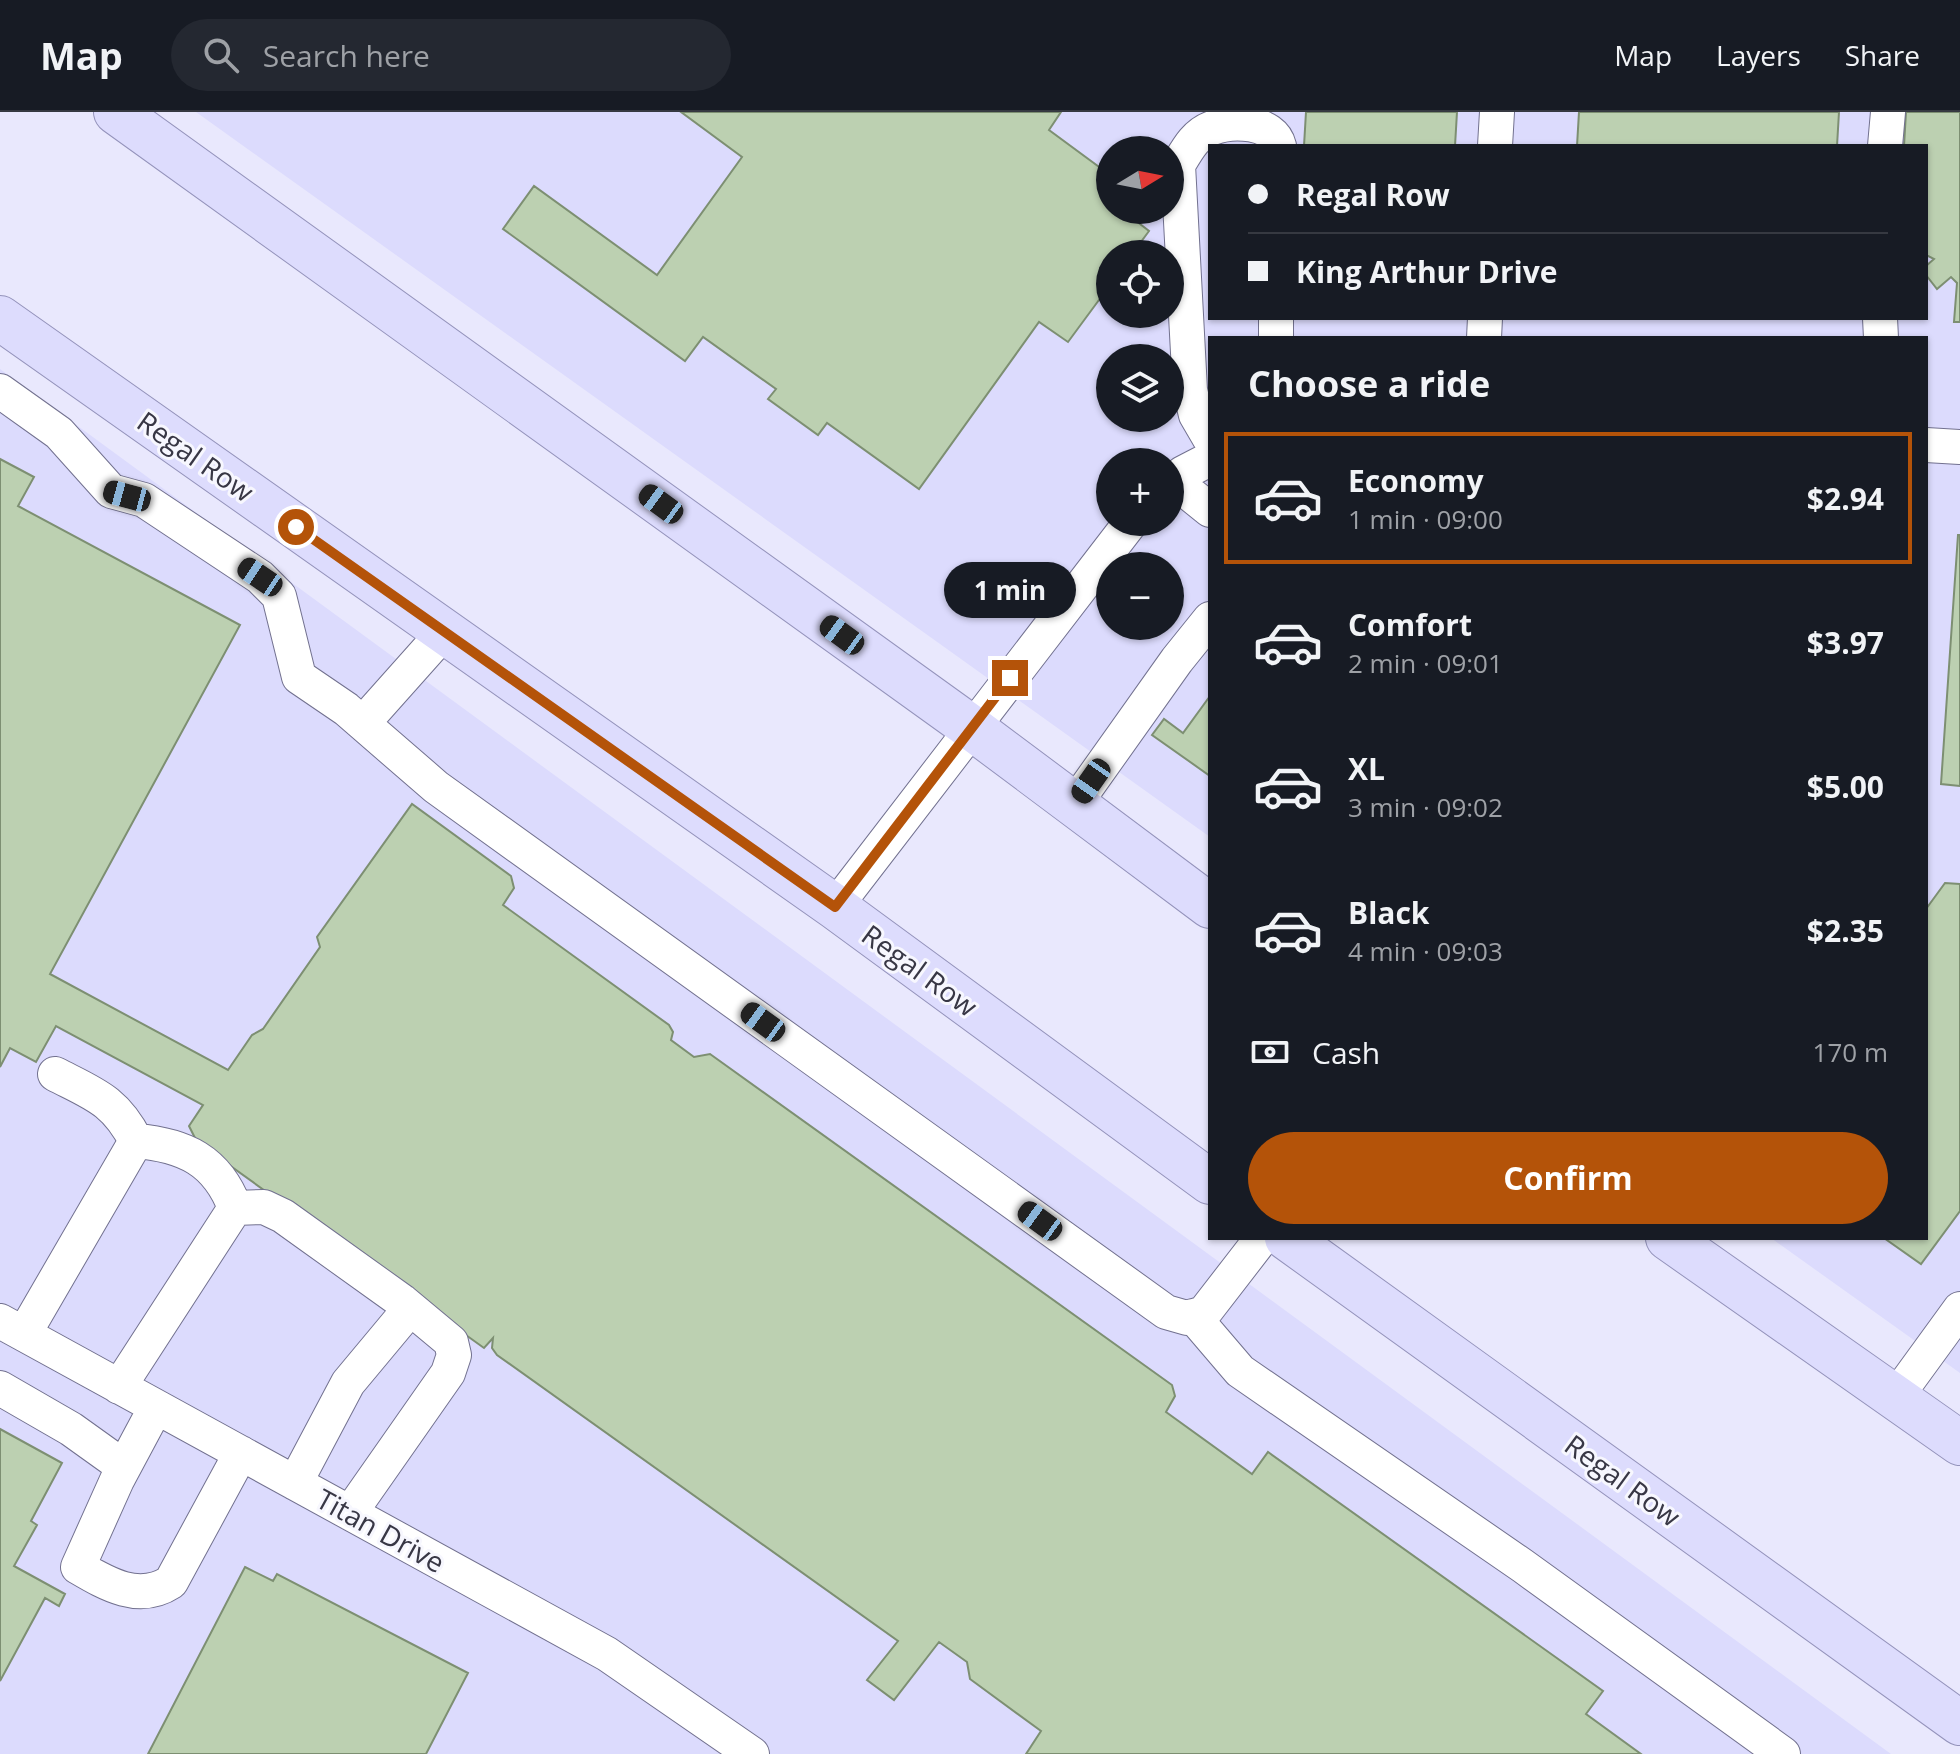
<!DOCTYPE html>
<html lang="en">
<head>
<meta charset="utf-8">
<style>
	:root { --surface:#171b24; --page:#242831; --text:#f1f3f6; --muted:#9ea1a6; --line:#363941; --accent:#b45309 }
	body { margin:0; font-family:"Open Sans",sans-serif; background:var(--page); color:var(--text); height:100vh; display:flex; flex-direction:column; font-size:30px; white-space:nowrap }
	* { box-sizing:border-box; margin:0 }
	p { font-size:26px; color:var(--muted) }
	.icon { flex:none; width:44px; height:44px; fill:none; stroke:currentColor; stroke-width:2; stroke-linecap:round; stroke-linejoin:round }
	.map { position:relative; flex:1; overflow:hidden }
	.drawer { position:absolute; left:1208px; top:224px; width:720px; height:904px; display:flex; flex-direction:column; background:var(--surface); border-radius:0px; box-shadow:0 2px 6px #0004 }
	.drawer>* { flex:none }
	.banner { position:absolute; left:1208px; top:32px; width:720px; height:176px; border-radius:0px; box-shadow:0 2px 6px #0004; display:grid; align-content:center; height:176px; padding:0 40px; background:var(--surface) }
	.needle { width:52px; rotate:80deg }
	.buttons { position:absolute; left:1096px; top:24px; display:grid; gap:16px }
	.buttons a { display:grid; place-items:center; width:88px; height:88px; border-radius:50%; background:var(--surface); box-shadow:0 2px 6px #0004; font-size:40px }
	.end { position:absolute; width:36px; height:36px; margin:-18px; border:10px solid #b45309; background:#fff; box-shadow:0 0 0 4px #fff }
	.from { border-radius:50% }
	.bubble { position:absolute; height:56px; border-radius:28px; background:var(--surface); box-shadow:0 2px 6px #0004; font-size:26px; font-weight:700; line-height:56px; text-align:center }
	.car { position:absolute; width:24px; height:48px; margin:-24px -12px; border-radius:10px; box-shadow:0 0 6px 2px #0007; background:linear-gradient(#222 24%,#8ab4d8 0 40%,#222 0 76%,#8ab4d8 0 86%,#222 0) }
	.banner b { display:flex; align-items:center; gap:28px; height:76px; font-size:30px }
	.banner b+b { border-top:2px solid var(--line) }
	.banner i { width:20px; height:20px; background:var(--text) }
	ul { padding:0; list-style:none }
	li { display:flex; align-items:center; gap:24px; height:132px; margin:0 16px 12px; padding:0 24px; border:4px solid transparent; border-radius:0px }
	li div { flex:1 }
	li b { display:block; font-size:30px }
	li em { font-style:normal; font-weight:700 }
	li.on { border-color:var(--accent) }
	li>.icon { width:72px; height:72px; stroke-width:1.5 }
	h2 { padding:0 40px; font-size:36px; line-height:96px }
	.pay { display:flex; align-items:center; gap:20px; height:88px; padding:0 40px; font-size:30px }
	.pay p { margin-inline-start:auto }
	.button { display:flex; gap:16px; margin-top:auto; padding:16px 40px }
	.button a { flex:1; height:92px; border-radius:48px; background:var(--accent); color:#fff; font-size:32px; font-weight:700; line-height:92px; text-align:center }
	header { display:flex; align-items:center; gap:48px; box-sizing:border-box; height:112px; padding:0 40px; background:var(--surface); border-bottom:2px solid var(--line) }
	header strong { font-size:38px }
	nav { display:flex; gap:44px; margin-inline-start:auto; font-size:28px }
	.search { width:560px; height:72px; background:var(--page); display:flex; align-items:center; gap:20px; box-sizing:border-box; padding:0 28px; border-radius:44px; color:var(--muted); font-size:30px }
	.map>svg:first-child { display:block }
	.built { fill:#dcdbfd; fill-rule:evenodd }
	.building { fill:#bcd0b1; stroke:#7d8f72; stroke-width:2 }
	.lines { fill:none; stroke-linecap:round; stroke-linejoin:round }
	.minor-casing { stroke:#72718f; stroke-width:36 }
	.major-casing { stroke:#9493bb; stroke-width:46 }
	.minor { stroke:#fff; stroke-width:34 }
	.major { stroke:#dddcfd; stroke-width:44 }
	.route { stroke:#b45309; stroke-width:10 }
	.labels { text-anchor:middle; dominant-baseline:central; stroke-width:6; stroke-linejoin:round; paint-order:stroke }
	.street-label { font-size:28px; fill:#383745; stroke:#f7f7fe }
</style>
</head>
<body>
<header>
<strong>Map</strong>
<div class="search"><svg class="icon" aria-label="search" viewBox="0 0 24 24"><circle cx="10" cy="10" r="6"/><path d="M15 15l6 6"/></svg>Search here</div>
<nav><a>Map</a><a>Layers</a><a>Share</a></nav>
</header>
<div class="map">
<svg width="1960" height="1642" viewBox="0 0 1960 1642">
	<rect width="100%" height="100%" fill="#e9e8fd"/>
	<path class="built" d="M 196,0 L 1960,0 L 1960,1261 L 1771,1126 L 1926,1126 L 1926,226 L 1210,226 L 1210,725 ZM 1210,34 L 1926,34 L 1926,206 L 1210,206 ZM 1110,38 L 1170,38 L 1170,98 L 1110,98 ZM 1110,142 L 1170,142 L 1170,202 L 1110,202 ZM 1110,246 L 1170,246 L 1170,306 L 1110,306 ZM 1110,350 L 1170,350 L 1170,410 L 1110,410 ZM 1110,454 L 1170,454 L 1170,514 L 1110,514 Z
		M 0,257 L 1891,1642 L 0,1642 Z"/>
	<path class="building" d="M 681,0 L 1061,0 L 1049,18 L 1110,63 L 1110,98 L 1122,98 L 1149,119 L 1132,142 L 1110,142 L 1110,173 L 1068,230 L 1039,210 L 919,377 L 827,311 L 818,323 L 768,287 L 776,277 L 703,225 L 685,249 L 503,117 L 534,74 L 657,163 L 742,45 Z
		M 1306,0 L 1457,0 L 1455,34 L 1304,34 Z
		M 1579,0 L 1839,0 L 1837,34 L 1577,34 Z
		M 1906,0 L 1960,0 L 1960,210 L 1954,210 L 1957,171 L 1951,165 L 1937,177 L 1926,163 L 1926,154 L 1934,147 L 1926,143 L 1926,34 L 1904,34 Z
		M 0,347 L 34,365 L 18,394 L 240,513 L 50,862 L 228,958 L 252,923 L 263,917 L 320,835 L 317,825 L 412,692 L 511,764 L 514,776 L 503,793 L 669,913 L 673,920 L 671,928 L 694,945 L 710,942 L 1172,1273 L 1175,1284 L 1166,1300 L 1252,1362 L 1268,1340 L 1603,1579 L 1586,1602 L 1641,1642 L 1026,1642 L 1041,1619 L 970,1567 L 967,1550 L 939,1530 L 894,1588 L 867,1568 L 898,1529 L 497,1243 L 492,1236 L 493,1226 L 484,1236 L 197,1030 L 189,1014 L 203,993 L 56,914 L 36,950 L 10,936 L 0,955 Z
		M 1958,423 L 1960,423 L 1960,674 L 1941,672 Z
		M 1210,584 L 1210,664 L 1152,623 L 1164,607 L 1183,621 Z
		M 1945,771 L 1960,772 L 1960,1099 L 1921,1152 L 1884,1126 L 1926,1126 L 1926,797 Z
		M 0,1317 L 62,1351 L 31,1409 L 37,1413 L 14,1454 L 65,1482 L 59,1494 L 45,1486 L 0,1569 Z
		M 245,1455 L 273,1469 L 277,1462 L 468,1561 L 426,1642 L 148,1642 Z"/>
	<g class="lines">
		<defs>
			<path id="minor" d="M 1495,34 L 1497,0
				M 1885,34 L 1888,0
				M 1880,206 L 1881,226
				M 1276,226 L 1276,206
				M 1484,226 L 1485,206
				M 0,279 L 59,321 L 111,379 L 144,388 L 260,465 L 279,484 L 299,565 L 346,597 L 436,675 L 1166,1200 L 1187,1206 L 1204,1201 L 1262,1126
				M 1210,327 L 1196,303 L 1190,278 L 1178,53 C 1187,38 1195,22 1212,16 C 1233,8 1273,9 1279,34
				M 1926,333 L 1960,335
				M 1174,369 L 1210,398
				M 1170,372 L 1183,361 L 1210,347
				M 363,611 L 445,519
				M 1074,693 L 1177,548 L 1210,507
				M 835,795 L 1131,410
				M 55,962 C 94,982 115,988 136,1029
				M 136,1029 C 184,1033 217,1048 235,1096
				M 235,1096 L 264,1095 L 283,1104 L 403,1190 L 451,1230 L 454,1243 L 448,1261 L 350,1401
				M 1193,1204 L 1240,1259 L 1523,1454 L 1783,1642
				M 0,1209 L 607,1542 L 752,1642
				M 24,1222 L 136,1029
				M 119,1275 L 235,1096
				M 0,1276 L 71,1317 L 124,1355
				M 1896,1285 L 1960,1197
				M 156,1295 L 117,1368 L 78,1455 C 107,1472 139,1491 171,1470 L 241,1341
				M 295,1371 L 348,1271 L 403,1205 L 403,1190"/>
			<path id="major" d="M 116,0 L 972,616 L 1210,794
				M 0,206 L 835,795 L 1210,1070
				M 1287,1126 L 1960,1611
				M 1668,1126 L 1960,1331"/>
		</defs>
		<use href="#minor" class="minor-casing"/>
		<use href="#major" class="major-casing"/>
		<use href="#minor" class="minor"/>
		<use href="#major" class="major"/>
	</g>
	<g class="lines">
		<path class="route" d="M 296,415 L 835,795 L 1010,566"/>
	</g>
	<g class="labels">
		<g class="street-label">
			<text transform="translate(196 344) rotate(35)">Regal Row</text>
			<text transform="translate(920 858) rotate(36)">Regal Row</text>
			<text transform="translate(1623 1368) rotate(36)">Regal Row</text>
			<text transform="translate(381 1418) rotate(29)">Titan Drive</text>
		</g>
	</g>
</svg>
<div class="buttons">
<a><svg class="needle" viewBox="-14 -14 28 28"><path d="M0-13l5 13h-10z" fill="#e53935"/><path d="M0 13l5-13h-10z" fill="#9ea1a6"/></svg></a>
<a><svg class="icon" aria-label="locate" viewBox="0 0 24 24"><circle cx="12" cy="12" r="6"/><path d="M12 2v4M12 18v4M2 12h4M18 12h4"/></svg></a>
<a><svg class="icon" aria-label="layers" viewBox="0 0 24 24"><path d="M12 4l9 5-9 5-9-5zM3 14l9 5 9-5"/></svg></a>
<a>+</a>
<a>−</a>
</div>
<i class="end from" style="left:296px;top:415px"></i>
<i class="end" style="left:1010px;top:566px"></i>
<div class="bubble" style="left:944px;top:450px;width:132px">1 min</div>
<i class="car" style="left:127px;top:384px;rotate:285deg"></i>
<i class="car" style="left:661px;top:392px;rotate:306deg"></i>
<i class="car" style="left:260px;top:465px;rotate:304deg"></i>
<i class="car" style="left:842px;top:523px;rotate:306deg"></i>
<i class="car" style="left:1091px;top:669px;rotate:215deg"></i>
<i class="car" style="left:763px;top:910px;rotate:306deg"></i>
<i class="car" style="left:1040px;top:1109px;rotate:306deg"></i>
<div class="banner">
<b><i class="from"></i>Regal Row</b>
<b><i></i>King Arthur Drive</b>
</div>
<section class="drawer">
<h2>Choose a ride</h2>
<ul>
<li class="on"><svg class="icon" aria-label="car" viewBox="0 0 24 24"><path d="M5 17H2v-5l4-1 3-4h7l3 4 3 1v5h-3M9 17h6M6 11h13"/><circle cx="7" cy="17" r="2"/><circle cx="17" cy="17" r="2"/></svg><div><b>Economy</b><p>1 min · 09:00</p></div><em>$2.94</em></li>
<li><svg class="icon" aria-label="car" viewBox="0 0 24 24"><path d="M5 17H2v-5l4-1 3-4h7l3 4 3 1v5h-3M9 17h6M6 11h13"/><circle cx="7" cy="17" r="2"/><circle cx="17" cy="17" r="2"/></svg><div><b>Comfort</b><p>2 min · 09:01</p></div><em>$3.97</em></li>
<li><svg class="icon" aria-label="car" viewBox="0 0 24 24"><path d="M5 17H2v-5l4-1 3-4h7l3 4 3 1v5h-3M9 17h6M6 11h13"/><circle cx="7" cy="17" r="2"/><circle cx="17" cy="17" r="2"/></svg><div><b>XL</b><p>3 min · 09:02</p></div><em>$5.00</em></li>
<li><svg class="icon" aria-label="car" viewBox="0 0 24 24"><path d="M5 17H2v-5l4-1 3-4h7l3 4 3 1v5h-3M9 17h6M6 11h13"/><circle cx="7" cy="17" r="2"/><circle cx="17" cy="17" r="2"/></svg><div><b>Black</b><p>4 min · 09:03</p></div><em>$2.35</em></li>
</ul>
<div class="pay"><svg class="icon" aria-label="cash" viewBox="0 0 24 24"><path d="M3 7h18v10H3z"/><circle cx="12" cy="12" r="2"/></svg>Cash<p>170 m</p></div>
<div class="button"><a>Confirm</a></div>
</section>
</div>
</body>
</html>
